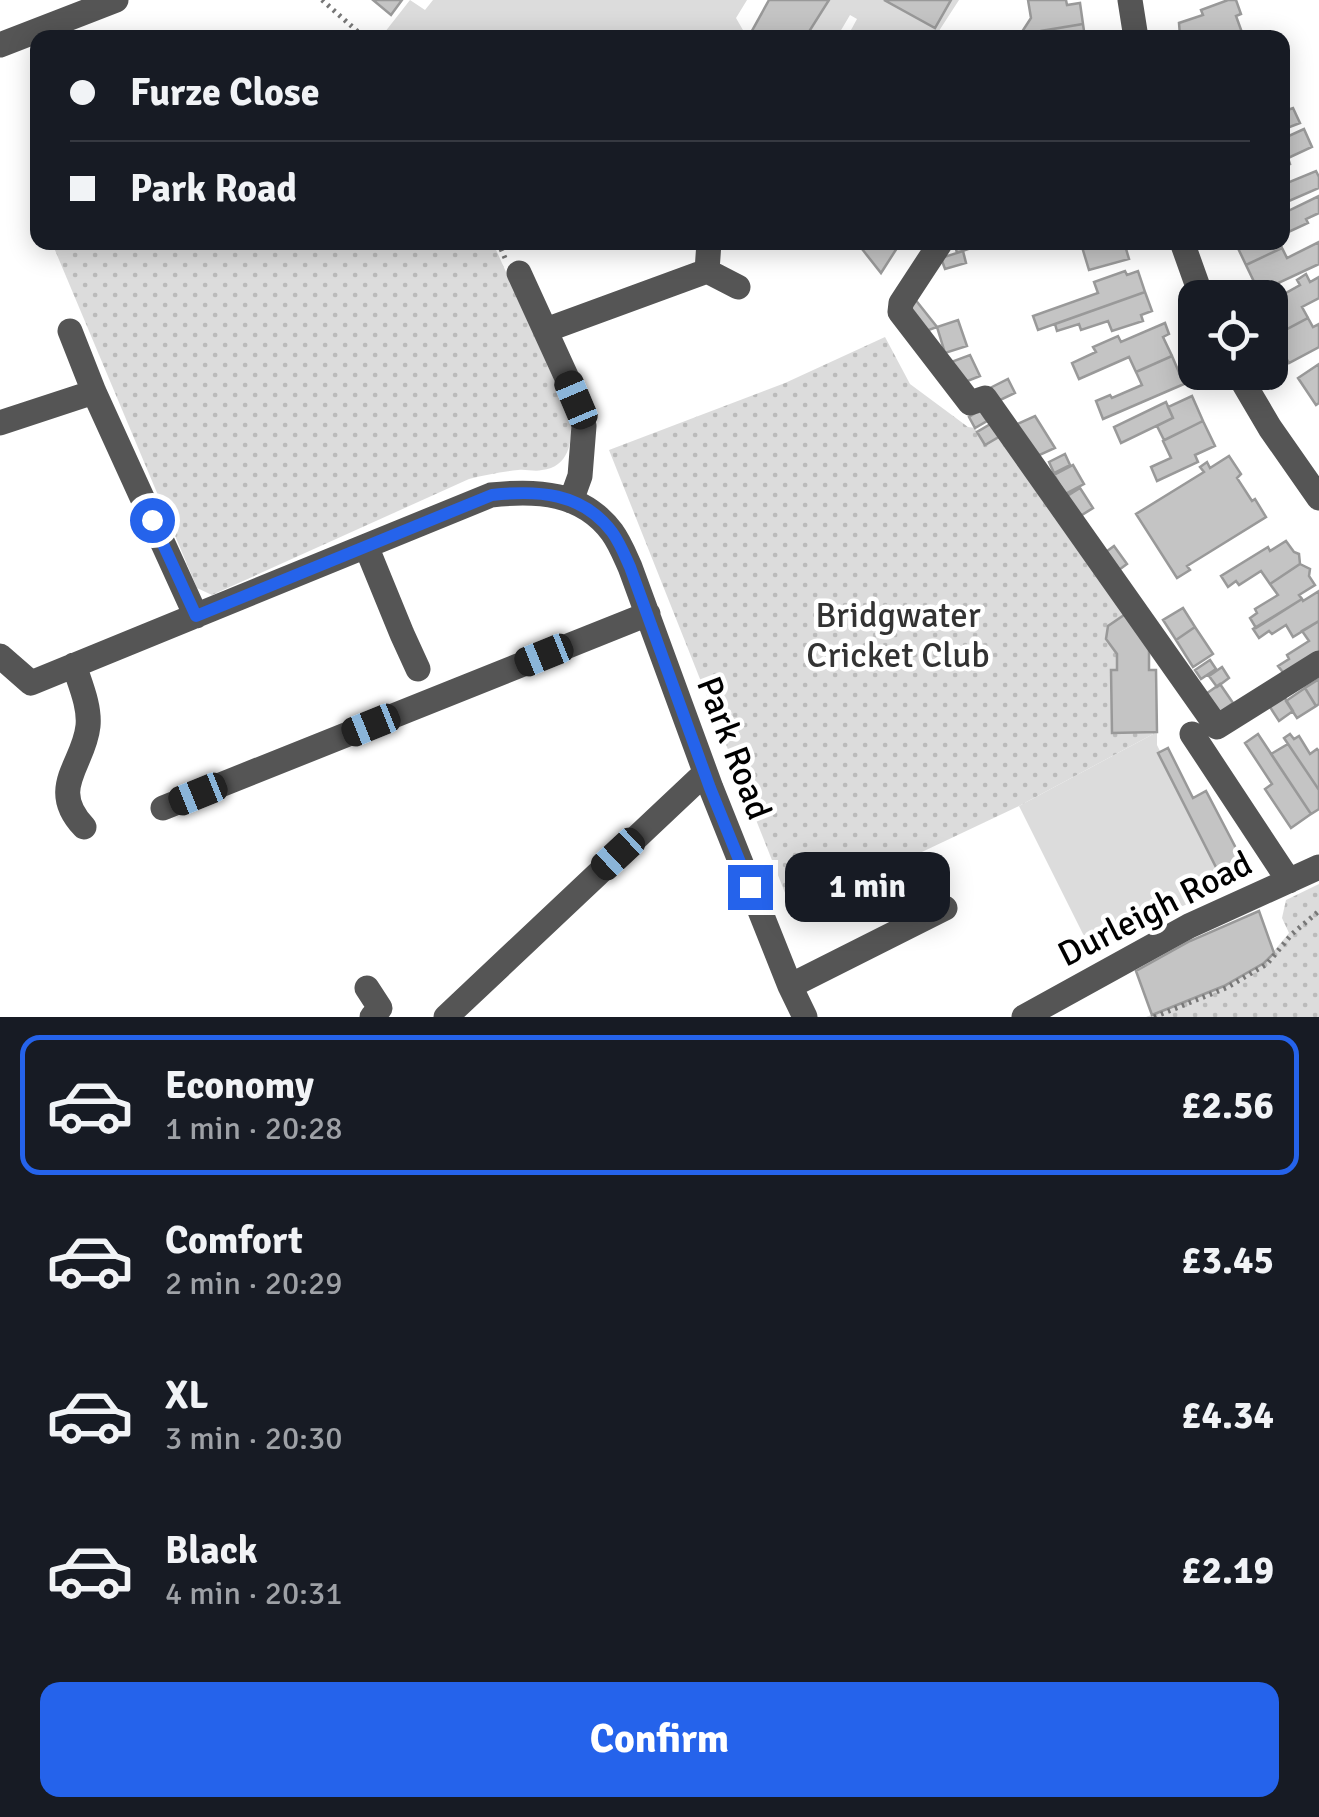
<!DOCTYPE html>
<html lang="en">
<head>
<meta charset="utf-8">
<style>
	:root { --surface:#171b24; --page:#20242c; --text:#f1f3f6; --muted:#9ea1a6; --line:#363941; --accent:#2563eb }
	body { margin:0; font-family:Signika,sans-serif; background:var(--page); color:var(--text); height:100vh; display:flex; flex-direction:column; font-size:38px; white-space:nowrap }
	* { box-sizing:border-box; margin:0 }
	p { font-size:32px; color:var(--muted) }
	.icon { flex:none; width:55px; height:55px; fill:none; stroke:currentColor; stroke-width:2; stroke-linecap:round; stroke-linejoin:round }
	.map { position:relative; height:1017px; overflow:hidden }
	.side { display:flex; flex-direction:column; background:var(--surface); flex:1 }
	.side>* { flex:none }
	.guide { position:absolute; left:30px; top:30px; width:1260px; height:220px; border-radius:20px; box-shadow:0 5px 25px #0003; display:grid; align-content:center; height:220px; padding:0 40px; background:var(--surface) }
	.buttons { position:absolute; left:1178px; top:280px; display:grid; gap:20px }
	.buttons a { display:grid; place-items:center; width:110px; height:110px; border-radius:20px; background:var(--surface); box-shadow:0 5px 25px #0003; font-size:50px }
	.end { position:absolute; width:45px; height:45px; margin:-22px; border:12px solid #2563eb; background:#fff; box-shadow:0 0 0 5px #fff }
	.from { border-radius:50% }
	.bubble { position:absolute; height:70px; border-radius:20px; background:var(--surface); box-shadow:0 5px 25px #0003; font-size:32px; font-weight:800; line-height:70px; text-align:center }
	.car { position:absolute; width:30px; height:60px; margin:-30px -15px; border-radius:12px; box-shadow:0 0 8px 2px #0007; background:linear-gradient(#222 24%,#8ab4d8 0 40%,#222 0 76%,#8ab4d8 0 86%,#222 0) }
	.guide b { display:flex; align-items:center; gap:35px; height:95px; font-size:38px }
	.guide b+b { border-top:2px solid var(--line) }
	.guide i { width:25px; height:25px; background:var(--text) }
	ul { padding:18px 0 0; list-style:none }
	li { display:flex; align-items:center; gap:30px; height:140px; margin:0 20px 15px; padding:0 20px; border:5px solid transparent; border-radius:20px }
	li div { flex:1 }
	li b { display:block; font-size:38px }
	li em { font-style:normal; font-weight:800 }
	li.on { border-color:var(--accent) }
	li>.icon { width:90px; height:90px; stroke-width:1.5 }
	.cta { display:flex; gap:20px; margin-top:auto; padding:20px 40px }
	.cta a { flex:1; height:115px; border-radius:20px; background:var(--accent); color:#fff; font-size:40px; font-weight:800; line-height:115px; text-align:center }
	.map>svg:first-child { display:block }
	.grass { fill:#dcdcdc }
	.park { fill:url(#park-dots) }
	.building { fill:#c4c4c4; stroke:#999; stroke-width:2.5 }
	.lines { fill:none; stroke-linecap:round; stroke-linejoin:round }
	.path { stroke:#777; stroke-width:5; stroke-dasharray:2.5 5; stroke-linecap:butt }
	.minor { stroke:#555; stroke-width:25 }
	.route { stroke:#2563eb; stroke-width:12 }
	.labels { text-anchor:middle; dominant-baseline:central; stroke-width:9; stroke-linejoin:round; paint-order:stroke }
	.park-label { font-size:35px; fill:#333; stroke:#fff }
	.street-label { font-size:35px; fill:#000; stroke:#fff }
</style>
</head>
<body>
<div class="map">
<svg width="1319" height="1017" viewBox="0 0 1319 1017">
	<defs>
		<pattern id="park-dots" width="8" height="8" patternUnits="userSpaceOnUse" patternTransform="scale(2.5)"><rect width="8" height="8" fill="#dcdcdc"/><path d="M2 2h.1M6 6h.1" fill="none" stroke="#bbb" stroke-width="1.8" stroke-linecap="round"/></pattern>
	</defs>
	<rect width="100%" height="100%" fill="#fff"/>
	<path class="grass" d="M 410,0 L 425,10 L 433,0 L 747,0 L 736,18 L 747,37 L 381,37 Z
		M 829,0 L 884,0 L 935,27 L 951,0 L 959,0 L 935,37 L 916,37 L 915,35 L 863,37 L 851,30 L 857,19 L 850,15 L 837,37 L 805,38 Z
		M 1157,732 L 1157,745 L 1227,886 L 1090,948 L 1019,806 Z"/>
	<path class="park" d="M 52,243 L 493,243 L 572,420 C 572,442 569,467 542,470 C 535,472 526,469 518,470 C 501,472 485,475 469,479 L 212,595 L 197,588 Z
		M 885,337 L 910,384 L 968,427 L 975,428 L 985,445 L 1002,435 L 1127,613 L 1108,626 L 1106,639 L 1117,654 L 1117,670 L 1111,671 L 1112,733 L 1157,732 L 1019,806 L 793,913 L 609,450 L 785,383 Z
		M 1319,884 L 1319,1017 L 1146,1017 L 1224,986 L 1264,963 L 1289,933 L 1282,918 L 1286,900 Z"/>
	<path class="building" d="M 373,0 L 402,0 L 391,15 Z
		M 769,0 L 829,0 L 805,38 L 748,38 Z
		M 884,0 L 951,0 L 935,28 Z
		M 1028,0 L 1066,0 L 1067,5 L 1080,3 L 1083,24 L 1041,31 L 1036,38 L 1018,38 L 1031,18 Z
		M 1228,0 L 1236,0 L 1241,14 L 1236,16 L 1244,38 L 1180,36 L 1179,23 L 1203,15 L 1201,10 Z
		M 1083,24 L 1085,38 L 1036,38 L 1041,31 Z
		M 1293,108 L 1300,123 L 1282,130 L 1282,112 Z
		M 1304,129 L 1312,147 L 1288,158 L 1290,164 L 1282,168 L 1282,139 Z
		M 1316,171 L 1319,177 L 1319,188 L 1282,204 L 1282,185 Z
		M 1319,196 L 1319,213 L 1306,219 L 1308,223 L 1282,235 L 1282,214 Z
		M 866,242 L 888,242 L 897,248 L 881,273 L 862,249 Z
		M 954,242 L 979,242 L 980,245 L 957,253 Z
		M 1077,242 L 1124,242 L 1129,259 L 1089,270 L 1082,247 L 1078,248 Z
		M 1235,242 L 1280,242 L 1282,248 L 1246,265 Z
		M 1319,242 L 1319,264 L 1259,292 L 1246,265 L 1282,248 L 1287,258 Z
		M 963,251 L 966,263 L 945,269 L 941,258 Z
		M 1125,271 L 1127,275 L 1138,271 L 1145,292 L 1038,330 L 1033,316 L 1098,293 L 1094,282 Z
		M 1306,274 L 1310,282 L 1319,277 L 1319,298 L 1302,307 L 1308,318 L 1274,336 L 1270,328 L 1270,302 L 1300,285 L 1297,280 Z
		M 1145,292 L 1152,311 L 1141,315 L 1143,321 L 1112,331 L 1108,321 L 1081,330 L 1079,324 L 1057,331 L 1055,324 Z
		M 914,298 L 937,327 L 926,331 L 907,308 Z
		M 1308,318 L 1313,327 L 1319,324 L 1319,347 L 1289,363 L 1274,336 Z
		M 958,320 L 967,346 L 945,353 L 937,327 Z
		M 1165,323 L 1169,334 L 1163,337 L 1172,356 L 1136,372 L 1129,357 L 1079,379 L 1072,363 L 1096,352 L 1093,347 L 1118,336 L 1121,342 Z
		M 970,355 L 980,376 L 965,382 L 951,362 Z
		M 1172,356 L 1184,384 L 1103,419 L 1096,401 L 1110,395 L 1112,398 L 1142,385 L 1136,372 Z
		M 1319,364 L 1319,403 L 1316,405 L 1298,378 Z
		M 1008,379 L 1015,393 L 996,402 L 990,388 Z
		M 1192,396 L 1203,421 L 1164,440 L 1157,426 L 1173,418 L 1168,407 Z
		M 1166,402 L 1173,418 L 1121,443 L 1114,427 Z
		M 980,410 L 987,421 L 975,428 L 969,417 Z
		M 1035,416 L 1055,448 L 1033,458 L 1013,426 Z
		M 1203,421 L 1215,446 L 1195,455 L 1198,462 L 1157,481 L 1151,467 L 1171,458 L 1163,441 Z
		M 994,422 L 1002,435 L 985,445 L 977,432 Z
		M 1065,454 L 1070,465 L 1054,473 L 1049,462 Z
		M 1229,456 L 1241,474 L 1237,478 L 1252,501 L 1255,499 L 1266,517 L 1187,566 L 1190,570 L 1177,578 L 1136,514 L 1204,472 L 1200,467 L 1207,462 L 1210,468 Z
		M 1073,465 L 1084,484 L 1065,494 L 1054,475 Z
		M 1080,488 L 1093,508 L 1077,518 L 1064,498 Z
		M 1286,541 L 1294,552 L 1299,554 L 1300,564 L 1270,584 L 1261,571 L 1239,585 L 1236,581 L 1228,587 L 1221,576 L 1268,547 L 1270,551 Z
		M 1114,546 L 1127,564 L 1116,572 L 1103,554 Z
		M 1300,564 L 1310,569 L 1309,576 L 1315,585 L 1299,595 L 1302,599 L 1256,628 L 1250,618 L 1257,613 L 1255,609 L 1278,595 L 1270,584 Z
		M 1319,591 L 1319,621 L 1293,637 L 1286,625 L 1272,634 L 1269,631 L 1259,638 L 1253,629 L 1302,599 L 1303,601 Z
		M 1183,608 L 1195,627 L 1176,640 L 1163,620 Z
		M 1127,613 L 1149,646 L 1149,670 L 1156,670 L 1157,732 L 1112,733 L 1111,670 L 1117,670 L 1117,654 L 1106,639 L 1108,626 Z
		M 1319,621 L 1319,655 L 1286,676 L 1278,666 L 1289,659 L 1287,655 L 1309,641 L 1302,631 Z
		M 1195,627 L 1213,654 L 1193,667 L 1176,640 Z
		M 1210,660 L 1216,669 L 1201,679 L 1195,670 Z
		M 1222,667 L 1229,678 L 1217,687 L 1209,676 Z
		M 1319,679 L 1319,704 L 1316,706 L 1305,688 Z
		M 1220,684 L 1233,703 L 1216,715 L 1203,696 Z
		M 1305,688 L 1316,706 L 1297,718 L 1286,701 Z
		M 1283,695 L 1293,711 L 1279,721 L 1268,704 Z
		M 1258,734 L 1311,814 L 1291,828 L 1265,789 L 1272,784 L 1245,743 Z
		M 1290,734 L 1294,739 L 1299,736 L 1310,754 L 1317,749 L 1319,751 L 1319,790 L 1284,738 Z
		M 1288,744 L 1319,790 L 1319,809 L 1311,814 L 1271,754 Z
		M 1168,748 L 1193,798 L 1206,791 L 1239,854 L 1238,860 L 1241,867 L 1221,877 L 1158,753 Z
		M 1259,911 L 1274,953 L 1264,963 L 1224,986 L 1152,1015 L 1136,971 L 1190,941 Z"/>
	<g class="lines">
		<path class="path" d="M 322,0 L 365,38
			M 498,242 L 505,258
			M 1154,1017 L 1226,988 L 1267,964 L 1292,934 L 1319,911"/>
		<path class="minor" d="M 1130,0 L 1136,38
			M 0,45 L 116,0
			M 941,242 L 901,303 L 900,312 L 970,403 L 985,398 L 1217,727 L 1319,663
			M 1182,242 L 1202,298
			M 707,271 L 709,242
			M 519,273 L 577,400 L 584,426 L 580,476 L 571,501
			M 546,330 L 707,271 L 738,287
			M 70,331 L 94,392 L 196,616
			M 1237,372 L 1270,428 L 1319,498
			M 0,423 L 94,392
			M 366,546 L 402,634 L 418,669
			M 0,656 L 31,683 L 491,495 C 537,490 582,492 612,532 C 620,543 625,556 630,567 L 711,788 L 790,986 L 805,1017
			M 74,665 C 80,684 90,706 88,726 C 84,765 47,788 84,827
			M 1192,734 L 1289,881
			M 163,808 L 648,614
			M 790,986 L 945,908
			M 367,988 L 380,1008 L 372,1017
			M 446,1017 L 705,773
			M 1024,1017 L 1189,926 L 1319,867"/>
	</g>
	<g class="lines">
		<path class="route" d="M 152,520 L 196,616 L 492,495 C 537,490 582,492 612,532 C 620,543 625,556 630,567 L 710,788 L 750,887"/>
	</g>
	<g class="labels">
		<g class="park-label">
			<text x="898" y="615">Bridgwater<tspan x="898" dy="40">Cricket Club</tspan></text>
		</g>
		<g class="street-label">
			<text transform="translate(734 748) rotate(69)">Park Road</text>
			<text transform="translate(1155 909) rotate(-27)">Durleigh Road</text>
		</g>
	</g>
</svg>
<div class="buttons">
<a><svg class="icon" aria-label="locate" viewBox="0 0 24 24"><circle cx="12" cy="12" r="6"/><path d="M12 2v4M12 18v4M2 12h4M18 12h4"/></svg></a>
</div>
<i class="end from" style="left:152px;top:520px"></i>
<i class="end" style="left:750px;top:887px"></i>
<div class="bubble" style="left:785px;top:852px;width:165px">1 min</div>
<i class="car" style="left:576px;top:400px;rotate:337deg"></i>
<i class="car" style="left:544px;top:655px;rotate:248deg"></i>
<i class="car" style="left:371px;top:725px;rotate:248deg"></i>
<i class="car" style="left:198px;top:794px;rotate:248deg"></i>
<i class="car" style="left:618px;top:854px;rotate:227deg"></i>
<div class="guide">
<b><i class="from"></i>Furze Close</b>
<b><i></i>Park Road</b>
</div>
</div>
<section class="side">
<ul>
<li class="on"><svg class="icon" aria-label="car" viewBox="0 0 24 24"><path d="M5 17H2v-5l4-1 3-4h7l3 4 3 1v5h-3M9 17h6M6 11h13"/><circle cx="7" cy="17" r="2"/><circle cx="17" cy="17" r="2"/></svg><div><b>Economy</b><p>1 min · 20:28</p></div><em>£2.56</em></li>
<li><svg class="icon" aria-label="car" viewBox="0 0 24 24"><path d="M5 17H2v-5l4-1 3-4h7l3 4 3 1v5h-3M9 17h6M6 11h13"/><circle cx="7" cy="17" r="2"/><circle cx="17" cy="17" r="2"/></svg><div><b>Comfort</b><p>2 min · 20:29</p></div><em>£3.45</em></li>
<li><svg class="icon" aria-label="car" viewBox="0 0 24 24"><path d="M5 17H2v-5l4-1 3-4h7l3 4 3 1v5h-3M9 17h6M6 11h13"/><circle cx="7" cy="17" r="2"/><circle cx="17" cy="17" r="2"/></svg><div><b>XL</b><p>3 min · 20:30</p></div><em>£4.34</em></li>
<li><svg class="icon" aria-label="car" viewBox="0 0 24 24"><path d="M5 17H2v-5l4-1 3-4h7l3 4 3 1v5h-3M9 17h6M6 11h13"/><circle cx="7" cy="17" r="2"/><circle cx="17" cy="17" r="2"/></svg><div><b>Black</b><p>4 min · 20:31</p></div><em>£2.19</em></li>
</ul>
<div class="cta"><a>Confirm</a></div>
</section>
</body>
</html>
